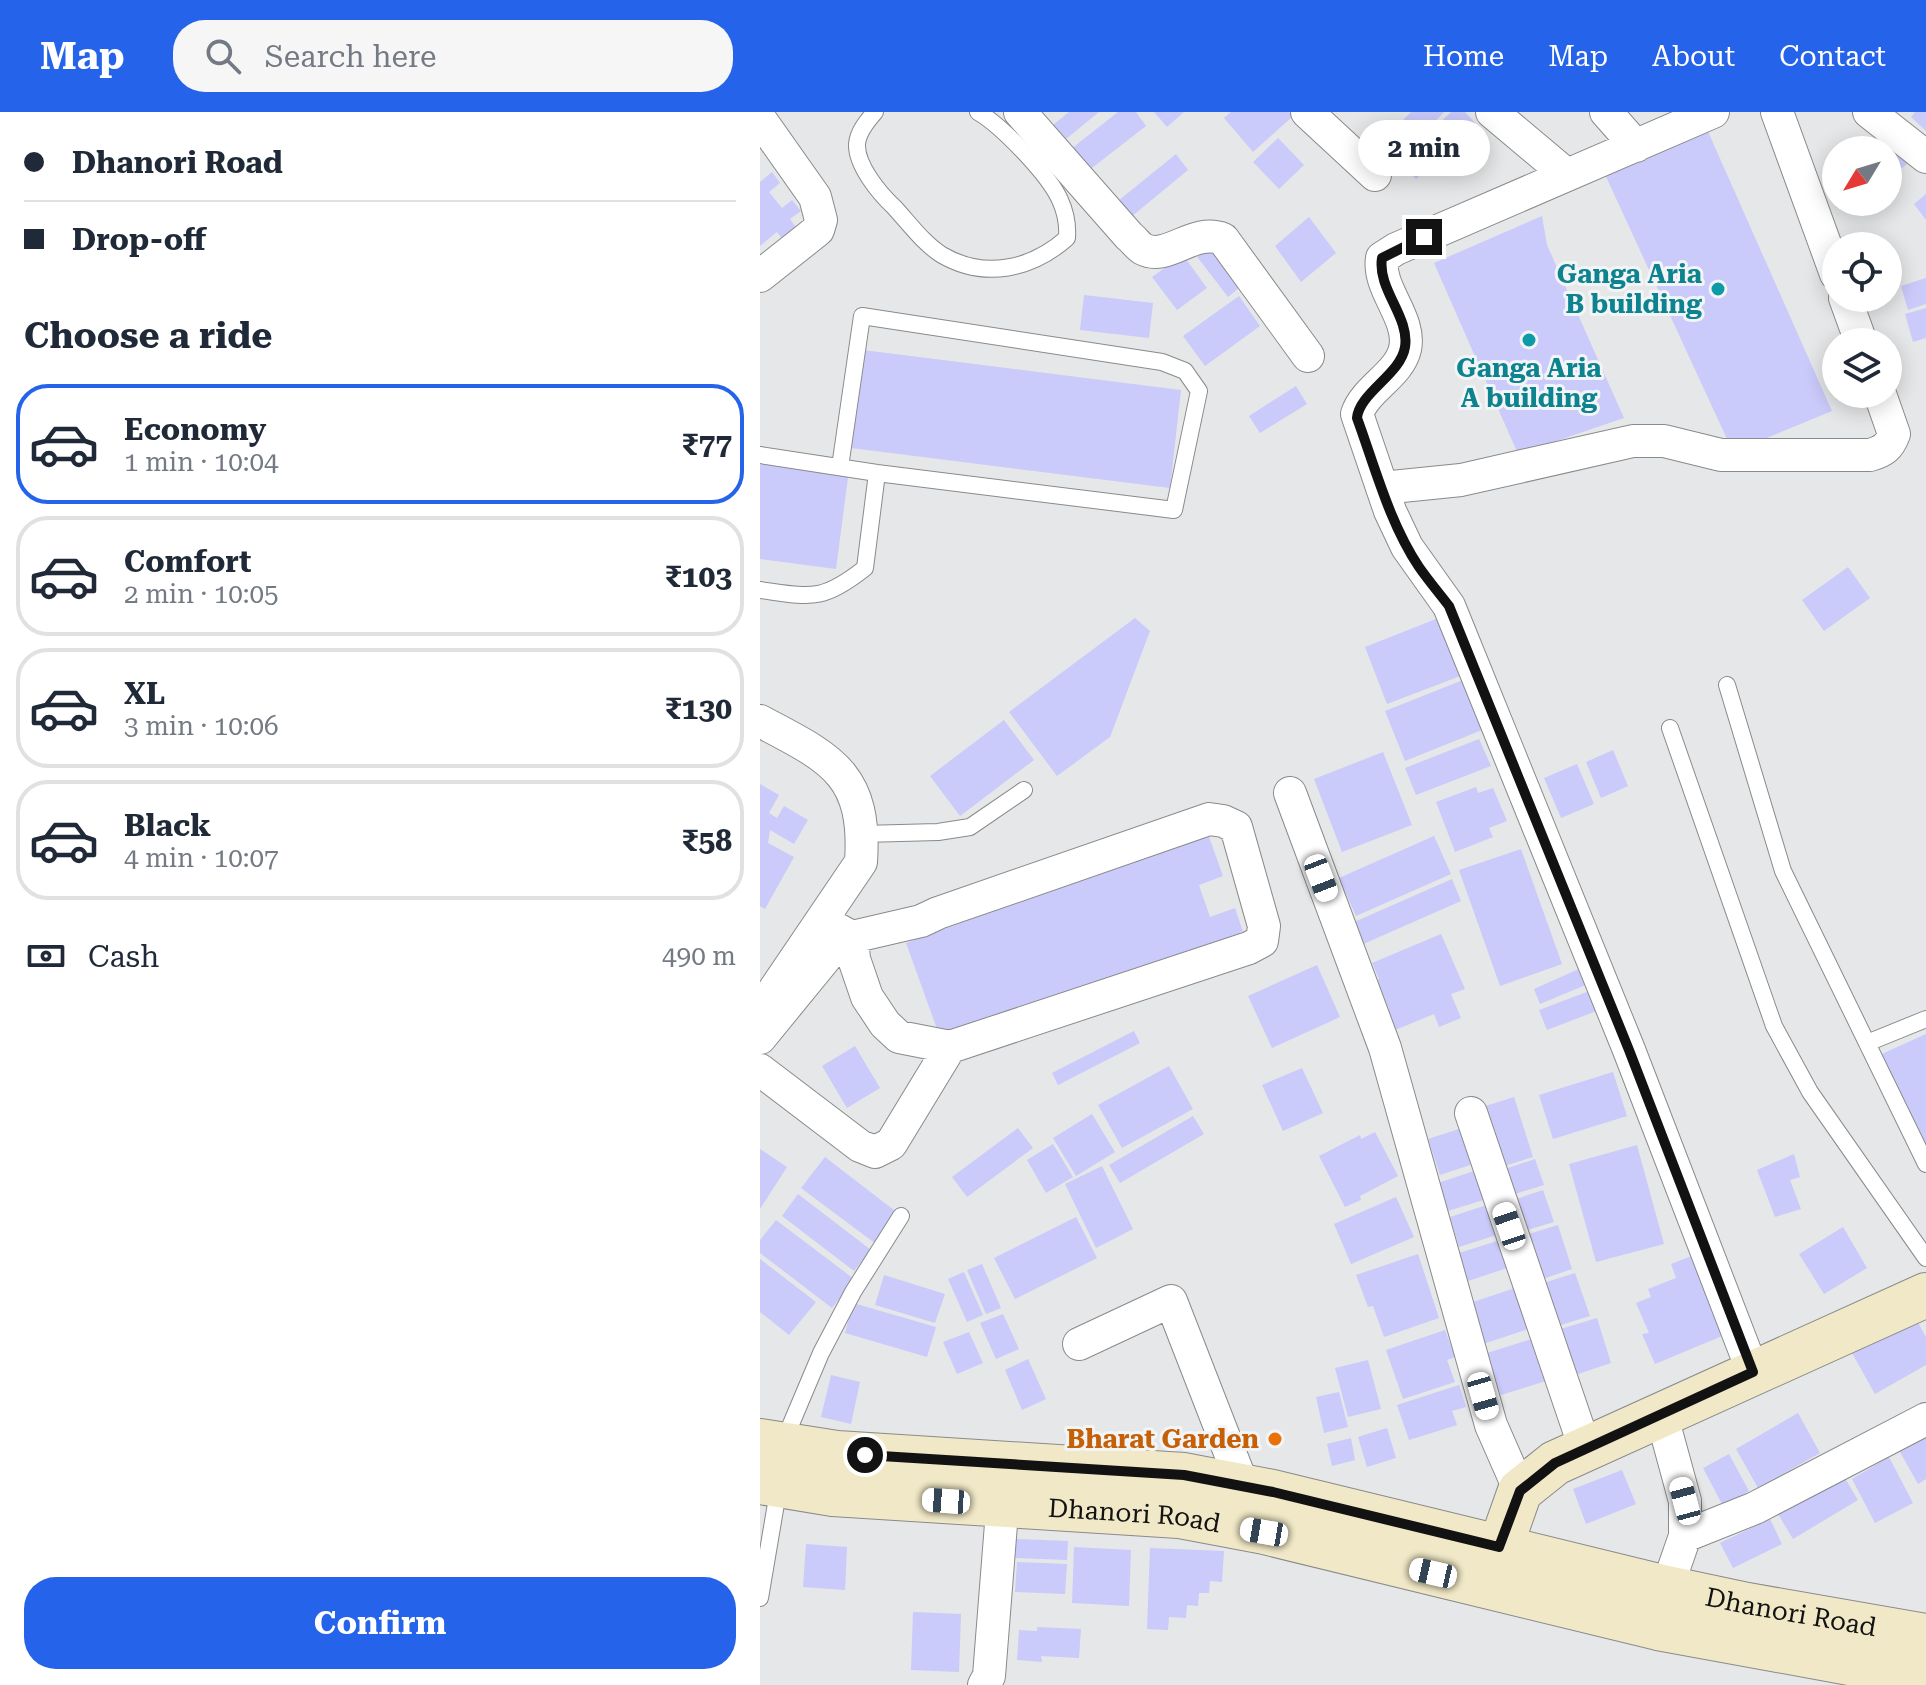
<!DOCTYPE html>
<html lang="en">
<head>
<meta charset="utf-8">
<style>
	:root { --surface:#fff; --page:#f6f6f7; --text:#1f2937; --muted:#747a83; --line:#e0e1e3; --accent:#2563eb }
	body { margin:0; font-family:"Roboto Serif",serif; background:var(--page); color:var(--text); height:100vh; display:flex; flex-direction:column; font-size:30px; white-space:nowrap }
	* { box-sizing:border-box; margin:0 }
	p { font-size:26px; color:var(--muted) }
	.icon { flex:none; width:44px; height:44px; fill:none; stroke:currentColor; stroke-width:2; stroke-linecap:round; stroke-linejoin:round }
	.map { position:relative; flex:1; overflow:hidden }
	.details { display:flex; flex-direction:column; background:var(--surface); width:760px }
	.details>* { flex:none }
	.top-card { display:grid; align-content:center; height:176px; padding:0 24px; background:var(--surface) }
	.needle { width:52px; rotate:232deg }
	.controls { position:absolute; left:1062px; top:24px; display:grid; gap:16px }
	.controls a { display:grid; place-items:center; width:80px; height:80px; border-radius:50%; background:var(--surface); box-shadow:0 4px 20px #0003; font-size:40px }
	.end { position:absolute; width:36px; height:36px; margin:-18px; border:10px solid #121212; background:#fff; box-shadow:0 0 0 4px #fff }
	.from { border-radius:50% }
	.bubble { position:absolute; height:56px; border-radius:28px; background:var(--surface); box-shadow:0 4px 20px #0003; font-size:26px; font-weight:700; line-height:56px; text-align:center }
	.car { position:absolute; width:24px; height:48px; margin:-24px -12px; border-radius:10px; box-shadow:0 0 6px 2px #0007; background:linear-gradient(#fff 24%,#345 0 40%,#fff 0 76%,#345 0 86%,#fff 0) }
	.top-card b { display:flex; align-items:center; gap:28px; height:76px; font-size:30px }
	.top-card b+b { border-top:2px solid var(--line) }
	.top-card i { width:20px; height:20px; background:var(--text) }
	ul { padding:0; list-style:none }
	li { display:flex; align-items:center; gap:24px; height:120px; margin:0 16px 12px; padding:0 8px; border:4px solid var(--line); border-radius:32px }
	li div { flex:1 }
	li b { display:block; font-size:30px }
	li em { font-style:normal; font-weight:700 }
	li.on { border-color:var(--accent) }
	li>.icon { width:72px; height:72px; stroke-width:1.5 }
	h2 { padding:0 24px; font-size:36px; line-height:96px }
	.pay { display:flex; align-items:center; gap:20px; height:88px; padding:0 24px; font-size:30px }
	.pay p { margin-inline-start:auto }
	.primary-button { display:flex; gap:16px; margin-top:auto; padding:16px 24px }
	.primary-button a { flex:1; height:92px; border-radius:32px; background:var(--accent); color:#fff; font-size:32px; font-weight:700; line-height:92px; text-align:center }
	header { display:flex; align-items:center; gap:48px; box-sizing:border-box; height:112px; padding:0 40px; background:var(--accent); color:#fff }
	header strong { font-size:38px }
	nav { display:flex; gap:44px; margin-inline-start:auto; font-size:28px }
	.search { width:560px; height:72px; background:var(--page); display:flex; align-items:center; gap:20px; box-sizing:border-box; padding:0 28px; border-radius:32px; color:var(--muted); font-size:30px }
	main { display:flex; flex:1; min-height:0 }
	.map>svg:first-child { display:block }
	.building { fill:#cacafb }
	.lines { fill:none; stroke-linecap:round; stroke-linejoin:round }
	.lane-casing { stroke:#898a8b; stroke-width:18 }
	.street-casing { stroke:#898a8b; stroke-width:34 }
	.secondary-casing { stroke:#898a8b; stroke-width:46 }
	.lane { stroke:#fff; stroke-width:16 }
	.street { stroke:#fff; stroke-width:32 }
	.secondary { stroke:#f0e8c6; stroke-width:44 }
	.route { stroke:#121212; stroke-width:10 }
	.culture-dot { fill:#0f9aa8; stroke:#f3f4f6; stroke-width:3 }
	.food-dot { fill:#e8710a; stroke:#f3f4f6; stroke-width:3 }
	.labels { text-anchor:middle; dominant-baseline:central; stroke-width:6; stroke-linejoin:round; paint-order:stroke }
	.culture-label { font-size:26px; font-weight:bold; fill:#0d838f; stroke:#f3f4f6; text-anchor:end }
	.food-label { font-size:26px; font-weight:bold; fill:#c56008; stroke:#f3f4f6; text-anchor:end }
	.street-label { font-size:26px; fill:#121212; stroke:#f3f4f6 }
</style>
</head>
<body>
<header>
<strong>Map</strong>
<div class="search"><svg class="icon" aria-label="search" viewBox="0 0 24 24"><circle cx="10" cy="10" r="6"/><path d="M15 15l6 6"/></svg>Search here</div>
<nav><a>Home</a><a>Map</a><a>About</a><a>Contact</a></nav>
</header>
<main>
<section class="details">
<div class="top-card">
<b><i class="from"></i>Dhanori Road</b>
<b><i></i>Drop-off</b>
</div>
<h2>Choose a ride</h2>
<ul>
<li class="on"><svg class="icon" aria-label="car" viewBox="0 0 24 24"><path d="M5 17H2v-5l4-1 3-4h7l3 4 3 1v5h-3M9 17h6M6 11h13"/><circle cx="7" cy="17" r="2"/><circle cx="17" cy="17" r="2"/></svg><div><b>Economy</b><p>1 min · 10:04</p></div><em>₹77</em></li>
<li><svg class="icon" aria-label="car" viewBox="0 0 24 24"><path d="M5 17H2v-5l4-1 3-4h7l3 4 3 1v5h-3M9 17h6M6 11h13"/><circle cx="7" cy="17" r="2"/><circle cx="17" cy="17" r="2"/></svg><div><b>Comfort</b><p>2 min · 10:05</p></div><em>₹103</em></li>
<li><svg class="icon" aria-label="car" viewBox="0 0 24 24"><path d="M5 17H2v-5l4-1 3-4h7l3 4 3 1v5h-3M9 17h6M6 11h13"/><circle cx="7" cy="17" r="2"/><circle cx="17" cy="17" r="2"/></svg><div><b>XL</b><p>3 min · 10:06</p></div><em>₹130</em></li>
<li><svg class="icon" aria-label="car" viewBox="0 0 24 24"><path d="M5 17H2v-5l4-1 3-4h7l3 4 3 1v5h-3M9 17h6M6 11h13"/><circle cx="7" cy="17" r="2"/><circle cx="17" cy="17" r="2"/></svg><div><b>Black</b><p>4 min · 10:07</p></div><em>₹58</em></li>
</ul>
<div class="pay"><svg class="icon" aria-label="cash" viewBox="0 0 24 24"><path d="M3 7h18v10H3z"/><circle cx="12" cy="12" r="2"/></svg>Cash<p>490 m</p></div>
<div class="primary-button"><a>Confirm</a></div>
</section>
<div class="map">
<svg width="1166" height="1573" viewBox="0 0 1166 1573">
	<rect width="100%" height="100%" fill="#e6e7e8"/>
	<path class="building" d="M 309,0 L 339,0 L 300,32 L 288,17 Z
		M 358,0 L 376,0 L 386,14 L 328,59 L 311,37 Z
		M 394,0 L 424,0 L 407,15 Z
		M 471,0 L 529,0 L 533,4 L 493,40 L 464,6 Z
		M 651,0 L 684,0 L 645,41 L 627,24 Z
		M 691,0 L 705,0 L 715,11 L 656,67 L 639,50 Z
		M 1155,0 L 1166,0 L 1166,19 L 1151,5 Z
		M 942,6 L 1072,299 L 973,340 L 842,56 Z
		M 518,26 L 544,53 L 519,77 L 493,50 Z
		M 1130,27 L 1149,50 L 1128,68 L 1128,38 L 1117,38 Z
		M 416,42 L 428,58 L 371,105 L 358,89 Z
		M 12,60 L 20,71 L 9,80 L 22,96 L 32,88 L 41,99 L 30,107 L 37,117 L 23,128 L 17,120 L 0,134 L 0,70 Z
		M 1166,82 L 1166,108 L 1154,92 Z
		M 782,104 L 787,133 L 864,306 L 758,342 L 674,151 Z
		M 549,105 L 576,141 L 541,170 L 515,134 Z
		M 452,127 L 484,172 L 468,185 L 435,142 Z
		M 423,143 L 447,176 L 417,198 L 392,165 Z
		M 1166,166 L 1166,192 L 1148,198 L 1141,174 Z
		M 324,183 L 393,191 L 389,226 L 320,218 Z
		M 479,184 L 500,214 L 445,254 L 423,224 Z
		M 1166,196 L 1166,226 L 1153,230 L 1145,202 Z
		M 103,238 L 421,278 L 410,376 L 91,336 Z
		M 536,274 L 547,292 L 500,321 L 489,304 Z
		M 0,346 L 89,358 L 76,457 L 0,447 Z
		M 1088,455 L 1110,486 L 1064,519 L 1042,488 Z
		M 681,505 L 703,563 L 627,592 L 605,535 Z
		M 375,506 L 390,519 L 350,625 L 297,664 L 249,600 Z
		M 703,568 L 722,618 L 645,649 L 625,599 Z
		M 244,608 L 274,648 L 200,704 L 170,664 Z
		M 719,627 L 731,654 L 656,683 L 645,656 Z
		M 853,638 L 868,674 L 841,686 L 826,650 Z
		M 623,640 L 652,713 L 582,740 L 554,667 Z
		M 817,652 L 834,692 L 801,706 L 784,666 Z
		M 0,672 L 19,683 L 9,701 L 17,706 L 24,694 L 48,708 L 34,732 L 10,718 L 8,731 L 34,745 L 5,797 L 0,794 Z
		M 716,675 L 718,681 L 733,676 L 747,709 L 729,716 L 733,725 L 695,740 L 676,690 Z
		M 448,722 L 463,764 L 439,773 L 450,805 L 475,796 L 483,820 L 181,928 L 146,831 Z
		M 674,724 L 691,762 L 596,804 L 579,766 Z
		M 761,737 L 802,852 L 740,874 L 699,758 Z
		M 692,767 L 701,789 L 601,833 L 592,811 Z
		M 681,822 L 705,877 L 691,882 L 701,906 L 679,915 L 674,902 L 628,921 L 620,901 L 629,897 L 622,881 L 616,884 L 610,871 L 619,867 L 612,851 Z
		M 557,853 L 580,905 L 512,936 L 488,884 Z
		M 821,856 L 828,872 L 780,892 L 774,877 Z
		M 832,878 L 839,898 L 787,918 L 779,898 Z
		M 374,919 L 380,931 L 298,973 L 292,961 Z
		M 1166,922 L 1166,1061 L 1113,946 Z
		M 95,934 L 120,976 L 87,996 L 62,954 Z
		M 409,954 L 433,997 L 362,1036 L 338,993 Z
		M 542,956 L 563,1001 L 523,1019 L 502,973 Z
		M 853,960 L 867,1004 L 793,1027 L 779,983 Z
		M 754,985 L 773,1045 L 735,1057 L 716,997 Z
		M 332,1002 L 355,1040 L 316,1064 L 293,1026 Z
		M 433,1004 L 444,1022 L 360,1071 L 349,1053 Z
		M 705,1015 L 716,1051 L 680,1063 L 668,1027 Z
		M 258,1016 L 273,1036 L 207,1085 L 192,1065 Z
		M 615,1020 L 638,1064 L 600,1084 L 601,1088 L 585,1095 L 559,1044 L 600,1023 L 601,1027 Z
		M 293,1032 L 313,1065 L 286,1081 L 267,1048 Z
		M 877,1033 L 904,1132 L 836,1150 L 809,1052 Z
		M 0,1037 L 27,1055 L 0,1097 Z
		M 1034,1042 L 1040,1065 L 1030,1068 L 1041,1097 L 1015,1105 L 997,1058 Z
		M 65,1045 L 139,1102 L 116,1132 L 41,1076 Z
		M 775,1047 L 784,1073 L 745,1085 L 736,1060 Z
		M 342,1054 L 373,1117 L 336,1136 L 305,1072 Z
		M 720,1057 L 730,1086 L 688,1099 L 678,1071 Z
		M 783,1078 L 794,1110 L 757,1121 L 747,1090 Z
		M 38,1082 L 111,1138 L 94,1159 L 22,1104 Z
		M 636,1085 L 654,1125 L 591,1152 L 574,1112 Z
		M 736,1090 L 746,1120 L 699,1135 L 690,1105 Z
		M 316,1105 L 337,1146 L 255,1187 L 234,1146 Z
		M 16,1108 L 94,1167 L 72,1196 L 0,1141 L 0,1128 Z
		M 798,1113 L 812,1157 L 774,1170 L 759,1125 Z
		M 1083,1115 L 1107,1156 L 1064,1182 L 1039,1142 Z
		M 747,1126 L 756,1153 L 708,1169 L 699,1141 Z
		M 658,1142 L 679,1206 L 624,1225 L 613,1194 L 608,1195 L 596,1163 Z
		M 934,1143 L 967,1222 L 895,1252 L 882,1222 L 889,1221 L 876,1191 L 891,1185 L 888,1177 L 916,1166 L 911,1152 Z
		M 0,1147 L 56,1190 L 29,1223 L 0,1200 Z
		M 222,1152 L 241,1196 L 226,1202 L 207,1158 Z
		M 204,1160 L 223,1203 L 207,1210 L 188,1167 Z
		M 815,1161 L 830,1204 L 791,1216 L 777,1173 Z
		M 124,1163 L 185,1182 L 175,1211 L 115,1193 Z
		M 758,1175 L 771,1216 L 723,1232 L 710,1191 Z
		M 93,1191 L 176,1215 L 167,1245 L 85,1221 Z
		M 243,1202 L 259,1237 L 236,1247 L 220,1211 Z
		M 1155,1205 L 1166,1225 L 1166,1253 L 1115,1282 L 1092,1241 Z
		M 837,1206 L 851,1251 L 809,1265 L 794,1219 Z
		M 685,1218 L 695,1245 L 687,1248 L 695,1270 L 643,1287 L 626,1238 Z
		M 209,1220 L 223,1251 L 197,1262 L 183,1230 Z
		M 772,1227 L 786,1269 L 741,1283 L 727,1241 Z
		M 268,1247 L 286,1287 L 262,1298 L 245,1258 Z
		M 608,1248 L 621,1297 L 588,1305 L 575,1256 Z
		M 71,1263 L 100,1270 L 91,1312 L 61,1305 Z
		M 699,1273 L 706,1295 L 692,1299 L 697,1313 L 649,1328 L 637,1293 Z
		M 579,1280 L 588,1315 L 564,1321 L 556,1285 Z
		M 1038,1301 L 1060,1341 L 998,1376 L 976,1337 Z
		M 627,1316 L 636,1346 L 607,1355 L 598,1325 Z
		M 1166,1316 L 1166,1367 L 1158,1372 L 1136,1333 Z
		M 591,1326 L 595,1348 L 572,1354 L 567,1332 Z
		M 969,1342 L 989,1379 L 963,1394 L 943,1356 Z
		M 1129,1345 L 1153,1391 L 1115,1411 L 1092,1367 Z
		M 862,1358 L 876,1392 L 826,1412 L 813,1377 Z
		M 1080,1358 L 1098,1388 L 1033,1427 L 1015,1397 Z
		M 1010,1407 L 1022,1432 L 973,1456 L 960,1431 Z
		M 255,1427 L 308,1429 L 307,1448 L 255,1446 Z
		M 46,1432 L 87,1435 L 85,1478 L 43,1475 Z
		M 314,1435 L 371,1438 L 369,1494 L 312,1491 Z
		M 390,1436 L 464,1439 L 462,1470 L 450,1469 L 449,1481 L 439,1481 L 438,1494 L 427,1493 L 426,1506 L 409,1505 L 408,1518 L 387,1517 Z
		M 257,1450 L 307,1452 L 305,1482 L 255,1480 Z
		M 153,1500 L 201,1502 L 199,1560 L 151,1558 Z
		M 277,1515 L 321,1517 L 319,1546 L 281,1544 L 282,1550 L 257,1548 L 259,1518 L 277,1519 Z"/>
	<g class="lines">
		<defs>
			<path id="lane" d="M 115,0 C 107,9 98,20 97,32 C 96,53 119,81 134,95 C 148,110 164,132 182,143 C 225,168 272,157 307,126 C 308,112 306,101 300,88 C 289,63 242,14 218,0
				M 0,343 L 117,361 L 414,398 L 439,279 L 425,259 L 402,250 L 102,204 L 80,355
				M 0,478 C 51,485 62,490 105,456 L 117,361
				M 967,573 L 1023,759 L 1166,1052
				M 910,616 L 1014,914 L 1050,980 L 1166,1146
				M 103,722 L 178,720 L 210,715 L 264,678
				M 1107,931 L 1166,907
				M 23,1331 L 61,1241 L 93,1180 L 141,1104
				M 0,1486 L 19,1374"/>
			<path id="street" d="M 260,0 L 369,124 C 373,127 378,134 383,137 C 408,150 433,115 463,127 L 548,244
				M 547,0 L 615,63
				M 732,0 L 807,63
				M 846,0 L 876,34
				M 953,0 L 636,137 L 622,146 C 617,177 652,206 645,237 C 639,263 605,277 597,302 L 630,399 L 647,435 L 689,494 L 869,938 L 993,1260
				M 1017,0 L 1076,162
				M 1109,0 L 1166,45
				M 0,7 L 55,85 L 61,108 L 58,118 L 0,164
				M 1085,186 L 1101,230
				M 622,376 L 701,368 L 873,329 L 904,329 L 961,343 L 1110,343 C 1124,339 1129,335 1134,322 L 1120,282
				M 0,609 C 70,646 107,661 101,750 L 0,899
				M 530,681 L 625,936 L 731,1313 L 760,1379
				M 62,809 L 92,825 L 94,847 L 107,885 L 125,912 L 139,925 L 190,935 L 489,836 L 502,829 L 504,814 L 476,715 L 463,709 L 449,707 L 178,801 L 161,809 L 92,825
				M 0,926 L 85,822
				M 0,958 L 100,1034 L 115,1040 L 131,1032 L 190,935
				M 711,1001 L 825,1336
				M 319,1232 L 411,1189 L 483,1374
				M 901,1301 L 925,1389 L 925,1424 L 907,1476
				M 925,1424 L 995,1396 L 1166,1307
				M 224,1573 L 229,1564 L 244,1374"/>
			<g id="secondary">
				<path id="s1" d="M 0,1329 L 77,1341 L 424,1363 L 513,1380 L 907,1476 L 987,1493 L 1166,1524"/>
				<path id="s2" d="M 0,1370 L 73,1382 L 419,1404 L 504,1420 L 898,1516 L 1166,1565"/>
				<path d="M 731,1461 L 760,1379 L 795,1351 L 1166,1183"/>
			</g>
		</defs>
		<use href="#lane" class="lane-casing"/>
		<use href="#street" class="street-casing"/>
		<use href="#secondary" class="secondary-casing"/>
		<use href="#lane" class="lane"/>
		<use href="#street" class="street"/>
		<use href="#secondary" class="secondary"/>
	</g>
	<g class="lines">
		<path class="route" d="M 105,1343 L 424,1363 L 513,1380 L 739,1435 L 760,1379 L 795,1351 L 993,1260 L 869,938 L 689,494 C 679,481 668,468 659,455 C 629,410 615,355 597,306 C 599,281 641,262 645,235 C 650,205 617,177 622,146 L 664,125"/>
	</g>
	<g class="culture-dot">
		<circle cx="958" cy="177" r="8"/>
		<circle cx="769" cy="228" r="8"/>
	</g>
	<circle class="food-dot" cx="515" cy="1327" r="8"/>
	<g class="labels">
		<g class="culture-label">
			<text x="942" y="162">Ganga Aria<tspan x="942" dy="30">B building</tspan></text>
			<text x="769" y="256" text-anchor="middle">Ganga Aria<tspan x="769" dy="30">A building</tspan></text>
		</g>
		<g class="food-label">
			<text x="499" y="1327">Bharat Garden</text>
		</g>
		<g class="street-label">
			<text stroke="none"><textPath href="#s2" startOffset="376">Dhanori Road</textPath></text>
			<text stroke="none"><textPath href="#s1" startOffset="1048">Dhanori Road</textPath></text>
		</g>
	</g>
</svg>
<div class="controls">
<a><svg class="needle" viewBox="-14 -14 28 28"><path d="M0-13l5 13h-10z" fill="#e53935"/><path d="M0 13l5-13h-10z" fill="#747a83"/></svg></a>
<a><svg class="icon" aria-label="locate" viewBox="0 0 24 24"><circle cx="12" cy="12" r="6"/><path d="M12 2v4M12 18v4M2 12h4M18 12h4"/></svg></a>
<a><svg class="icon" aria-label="layers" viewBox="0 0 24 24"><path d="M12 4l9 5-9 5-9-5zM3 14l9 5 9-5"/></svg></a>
</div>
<i class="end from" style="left:105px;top:1343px"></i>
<i class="end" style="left:664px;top:125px"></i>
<div class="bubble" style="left:598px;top:8px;width:132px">2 min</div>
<i class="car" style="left:561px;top:766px;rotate:159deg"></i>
<i class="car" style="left:749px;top:1114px;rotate:341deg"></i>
<i class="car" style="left:723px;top:1284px;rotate:164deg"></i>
<i class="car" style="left:186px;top:1389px;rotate:274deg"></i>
<i class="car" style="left:925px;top:1389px;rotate:345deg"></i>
<i class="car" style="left:504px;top:1420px;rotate:280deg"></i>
<i class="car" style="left:673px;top:1461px;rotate:283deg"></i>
</div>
</main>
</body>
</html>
